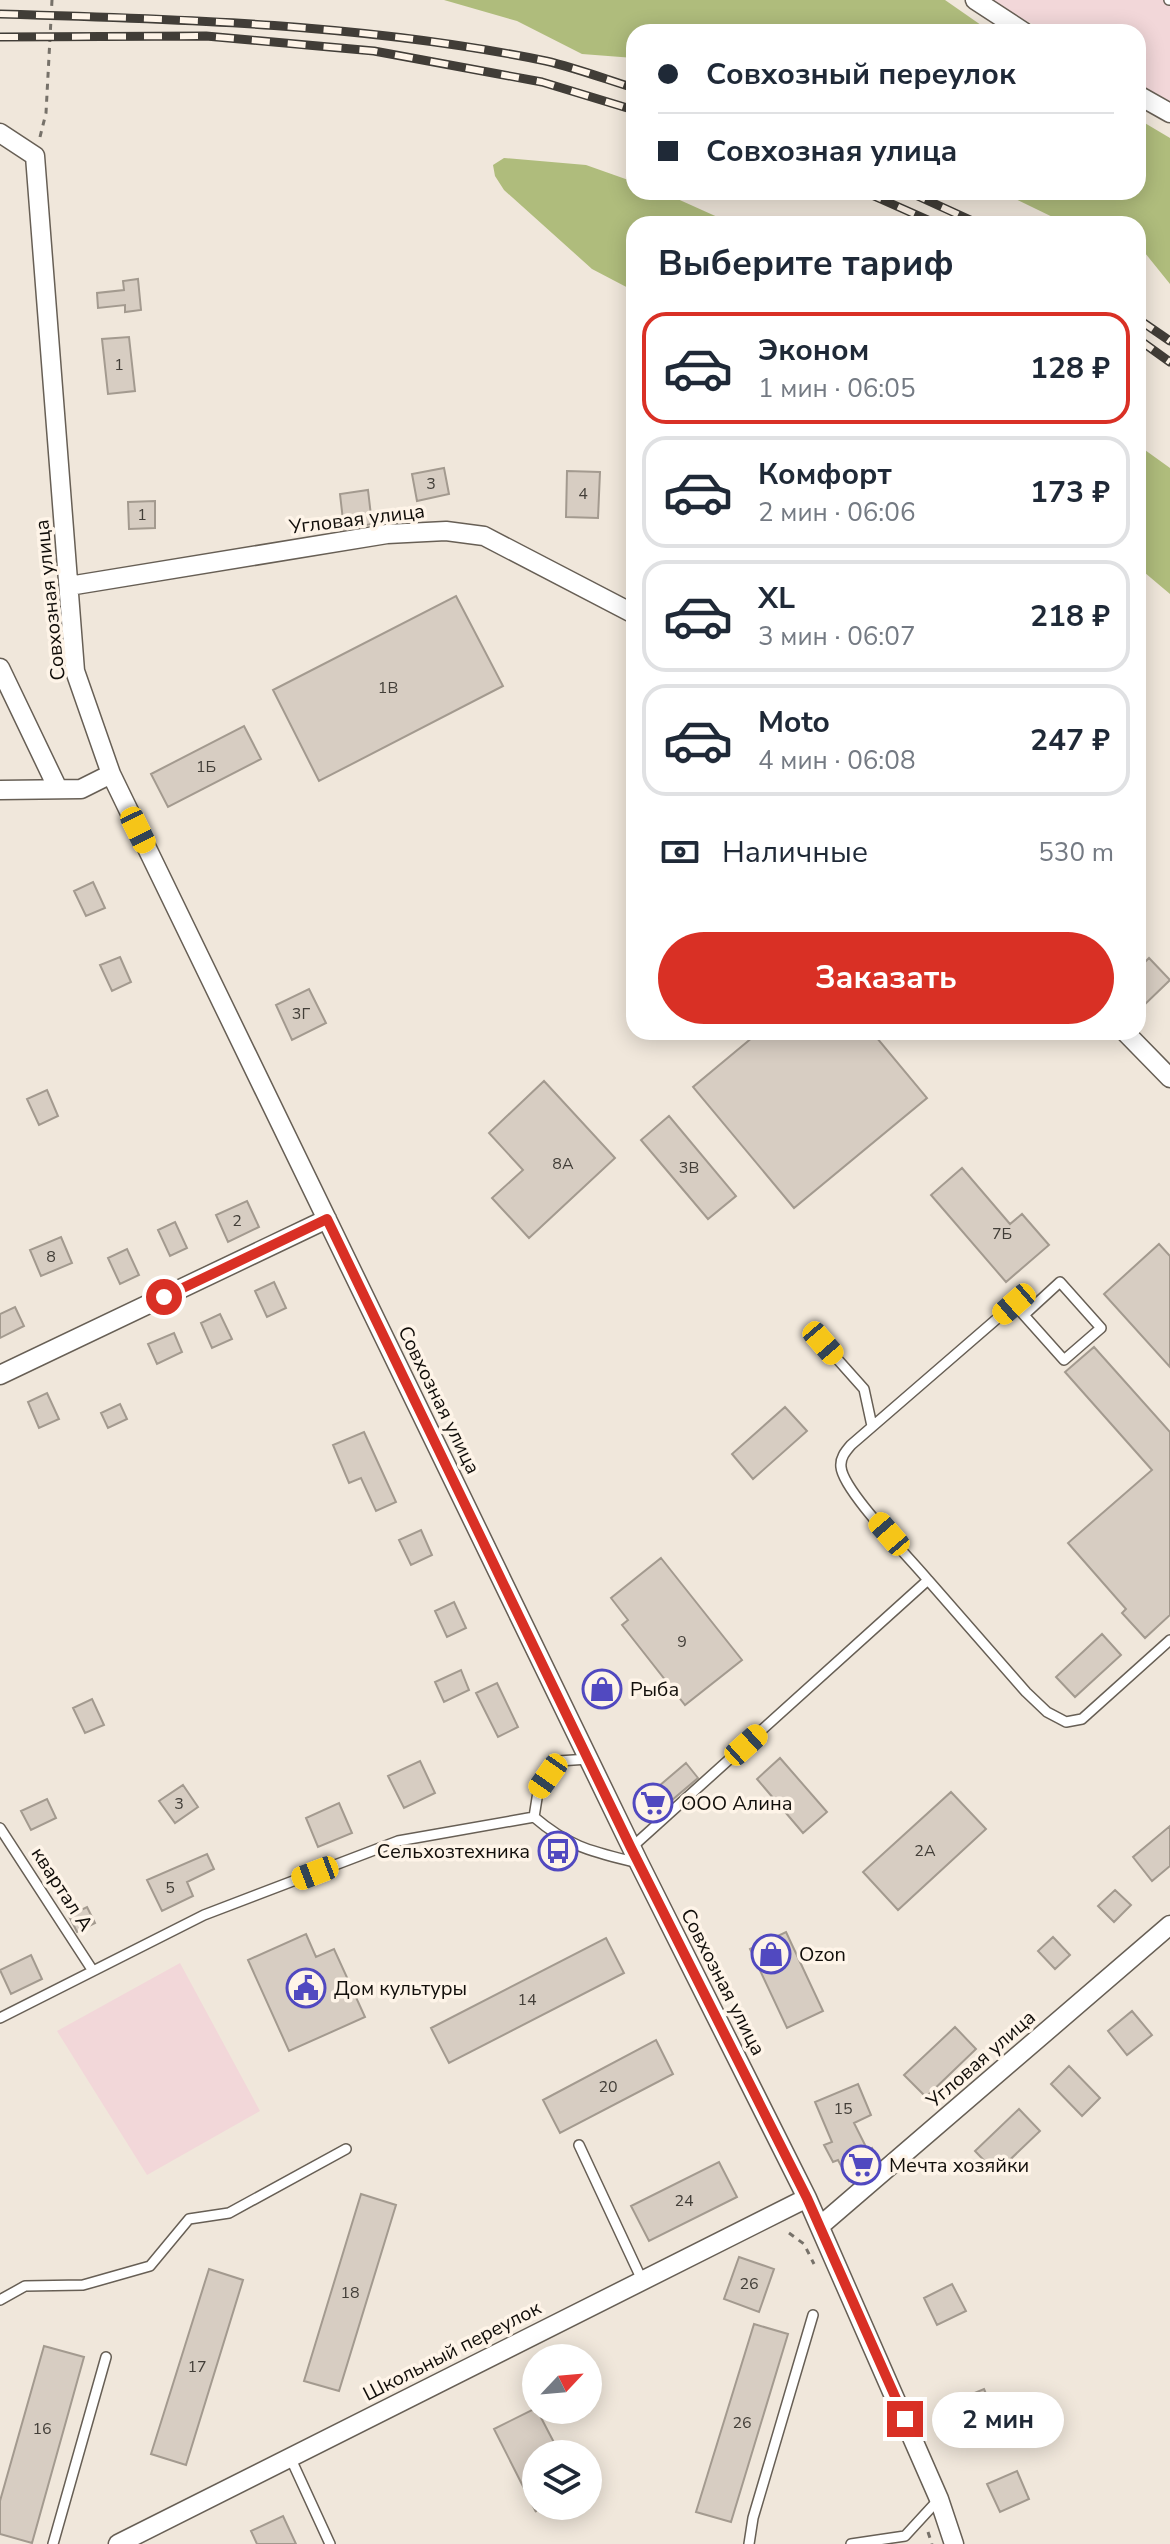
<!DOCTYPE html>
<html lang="ru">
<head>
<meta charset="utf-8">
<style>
	:root { --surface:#fff; --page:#f2f2f3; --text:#1f2937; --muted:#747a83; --line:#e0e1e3; --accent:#d93025 }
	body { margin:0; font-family:"Nunito Sans",sans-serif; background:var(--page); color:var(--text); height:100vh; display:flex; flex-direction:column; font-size:30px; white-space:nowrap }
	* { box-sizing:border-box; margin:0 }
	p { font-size:26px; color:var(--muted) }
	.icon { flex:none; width:44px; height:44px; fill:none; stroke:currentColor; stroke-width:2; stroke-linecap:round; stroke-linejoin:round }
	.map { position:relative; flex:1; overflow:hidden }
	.details { position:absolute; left:626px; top:216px; width:520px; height:824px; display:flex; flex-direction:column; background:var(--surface); border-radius:24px; box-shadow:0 4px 20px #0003 }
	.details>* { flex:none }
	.top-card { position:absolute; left:626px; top:24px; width:520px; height:176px; border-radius:24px; box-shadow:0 4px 20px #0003; display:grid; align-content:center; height:176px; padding:0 32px; background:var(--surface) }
	.needle { width:52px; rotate:64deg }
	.buttons { position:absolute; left:522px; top:2344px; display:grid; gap:16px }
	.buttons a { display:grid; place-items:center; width:80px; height:80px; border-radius:50%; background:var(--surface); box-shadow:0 4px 20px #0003; font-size:40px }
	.end { position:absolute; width:36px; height:36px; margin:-18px; border:10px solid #d93025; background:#fff; box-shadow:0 0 0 4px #fff }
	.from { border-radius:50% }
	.bubble { position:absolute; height:56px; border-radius:28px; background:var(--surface); box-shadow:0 4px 20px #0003; font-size:26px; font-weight:700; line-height:56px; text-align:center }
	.car { position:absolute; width:24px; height:48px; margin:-24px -12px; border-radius:10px; box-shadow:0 0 6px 2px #0007; background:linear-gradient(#f5c518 24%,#345 0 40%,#f5c518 0 76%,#345 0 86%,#f5c518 0) }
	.top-card b { display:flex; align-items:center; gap:28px; height:76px; font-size:30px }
	.top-card b+b { border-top:2px solid var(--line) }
	.top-card i { width:20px; height:20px; background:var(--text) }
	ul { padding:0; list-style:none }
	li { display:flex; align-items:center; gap:24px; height:112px; margin:0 16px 12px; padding:0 16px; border:4px solid var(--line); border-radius:24px }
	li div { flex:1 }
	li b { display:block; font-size:30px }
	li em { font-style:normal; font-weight:700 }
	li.selected { border-color:var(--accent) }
	li>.icon { width:72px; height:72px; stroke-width:1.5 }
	h2 { padding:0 32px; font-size:36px; line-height:96px }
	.pay { display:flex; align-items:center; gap:20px; height:88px; padding:0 32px; font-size:30px }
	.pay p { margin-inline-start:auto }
	.button { display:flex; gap:16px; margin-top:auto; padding:16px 32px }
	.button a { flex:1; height:92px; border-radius:48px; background:var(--accent); color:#fff; font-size:32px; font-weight:700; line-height:92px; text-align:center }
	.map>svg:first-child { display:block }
	.industrial { fill:#f2d7d9 }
	.forest { fill:#afbc7c }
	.building { fill:#d7cdc2; stroke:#a39a8f; stroke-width:2 }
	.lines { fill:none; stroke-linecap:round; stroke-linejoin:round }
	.service-casing { stroke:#675f55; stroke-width:12 }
	.minor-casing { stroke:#675f55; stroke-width:21 }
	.path { stroke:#767169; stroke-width:3; stroke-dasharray:6 6; stroke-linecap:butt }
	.service { stroke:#fff; stroke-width:9 }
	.minor { stroke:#fff; stroke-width:18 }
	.rail-casing { stroke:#413d37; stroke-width:9 }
	.rail { stroke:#fef4e8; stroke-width:6; stroke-dasharray:18; stroke-linecap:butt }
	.route { stroke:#d93025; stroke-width:10 }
	.labels { text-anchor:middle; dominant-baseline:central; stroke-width:7; stroke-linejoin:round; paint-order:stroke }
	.number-label { font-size:16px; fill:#423e38 }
	.street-label { font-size:20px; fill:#110e0a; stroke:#fef4e8 }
	.poi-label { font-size:20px; fill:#110e0a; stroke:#fef4e8; text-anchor:start }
</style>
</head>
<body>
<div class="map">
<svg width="1170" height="2544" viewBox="0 0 1170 2544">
	<rect width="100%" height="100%" fill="#f0e7db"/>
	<path class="industrial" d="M 984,0 L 1170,0 L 1170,110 L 1138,89 L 1138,32 L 1049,32 Z
		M 180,1963 L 260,2111 L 147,2175 L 57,2031 Z"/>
	<path class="forest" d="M 444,0 L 945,0 L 991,32 L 634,32 L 634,58 L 582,54 L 517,21 Z
		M 1138,119 L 1170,138 L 1170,284 L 1145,253 L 1138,251 L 1138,224 L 1067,224 L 1001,192 L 1138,192 Z
		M 504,158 L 586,165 L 634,182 L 634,192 L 662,192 L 733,224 L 634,224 L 634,291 L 592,269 L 504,190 L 495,176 L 493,165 Z
		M 1138,445 L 1170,468 L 1170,594 L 1138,567 Z"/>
	<path class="building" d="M 138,279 L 141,310 L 125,312 L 125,305 L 98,308 L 97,293 L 124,290 L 123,281 Z
		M 129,337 L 135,391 L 108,394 L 102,339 Z
		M 444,468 L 449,494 L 417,501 L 412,474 Z
		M 567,471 L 600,472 L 598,518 L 566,517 Z
		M 368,490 L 372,524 L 344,529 L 340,494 Z
		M 155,501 L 155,528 L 129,529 L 128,502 Z
		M 456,596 L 503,686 L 319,781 L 273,690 Z
		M 244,726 L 261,759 L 168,807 L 151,774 Z
		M 93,882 L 105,908 L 86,916 L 74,891 Z
		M 120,957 L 131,982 L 112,991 L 100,965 Z
		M 1149,958 L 1170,980 L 1138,1011 L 1138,969 Z
		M 309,989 L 326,1023 L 292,1040 L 276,1005 Z
		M 759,1032 L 872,1032 L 927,1098 L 794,1208 L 693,1087 Z
		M 544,1081 L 615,1158 L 529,1238 L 492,1198 L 523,1170 L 489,1133 Z
		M 47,1090 L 58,1116 L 39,1125 L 27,1099 Z
		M 669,1116 L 736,1196 L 708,1219 L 641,1140 Z
		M 962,1168 L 1010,1224 L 1022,1214 L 1049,1245 L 1006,1282 L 931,1195 Z
		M 247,1201 L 259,1227 L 228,1242 L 216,1215 Z
		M 175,1222 L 187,1248 L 170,1256 L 158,1230 Z
		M 61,1237 L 72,1263 L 41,1276 L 30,1250 Z
		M 1159,1244 L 1170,1256 L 1170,1367 L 1104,1294 Z
		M 127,1249 L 139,1275 L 120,1284 L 108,1258 Z
		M 274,1282 L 286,1308 L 267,1317 L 255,1291 Z
		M 15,1307 L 24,1326 L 0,1338 L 0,1314 Z
		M 220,1314 L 232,1339 L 212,1348 L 201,1323 Z
		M 174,1333 L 182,1352 L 157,1364 L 148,1344 Z
		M 1094,1347 L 1170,1432 L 1170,1615 L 1145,1638 L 1122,1613 L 1126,1609 L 1068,1543 L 1152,1470 L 1065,1372 Z
		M 47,1393 L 59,1419 L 39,1428 L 28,1402 Z
		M 120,1404 L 127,1419 L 108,1428 L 101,1413 Z
		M 785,1407 L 807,1431 L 753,1479 L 732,1454 Z
		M 364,1432 L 396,1502 L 376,1511 L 361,1478 L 349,1483 L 333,1445 Z
		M 421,1530 L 432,1555 L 411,1565 L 399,1540 Z
		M 661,1558 L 742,1660 L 685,1705 L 622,1625 L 628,1620 L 611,1598 Z
		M 454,1602 L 466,1628 L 447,1637 L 435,1611 Z
		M 1102,1634 L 1121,1655 L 1075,1697 L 1056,1677 Z
		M 461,1670 L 469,1690 L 444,1702 L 435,1682 Z
		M 604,1677 L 613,1694 L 599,1701 L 591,1684 Z
		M 497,1683 L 518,1727 L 498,1737 L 476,1693 Z
		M 92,1699 L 104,1725 L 85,1733 L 73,1708 Z
		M 780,1758 L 827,1812 L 803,1833 L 757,1779 Z
		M 420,1761 L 435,1793 L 404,1808 L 388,1776 Z
		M 686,1763 L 698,1778 L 652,1817 L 639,1803 Z
		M 183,1785 L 198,1807 L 175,1823 L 159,1801 Z
		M 951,1792 L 986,1829 L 898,1910 L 863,1872 Z
		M 47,1799 L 56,1818 L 31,1830 L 21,1811 Z
		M 339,1803 L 352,1833 L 318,1847 L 306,1818 Z
		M 1170,1826 L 1170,1866 L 1152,1881 L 1133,1857 Z
		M 207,1854 L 214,1869 L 187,1882 L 193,1896 L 162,1911 L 147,1880 Z
		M 1115,1890 L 1131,1905 L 1114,1922 L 1098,1906 Z
		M 87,1907 L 95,1923 L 77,1932 L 69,1916 Z
		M 786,1932 L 823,2011 L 787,2028 L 750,1949 Z
		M 306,1934 L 316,1957 L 334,1949 L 365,2017 L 289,2051 L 248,1960 Z
		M 1053,1937 L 1070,1955 L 1055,1969 L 1038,1951 Z
		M 606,1938 L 624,1973 L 449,2063 L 431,2028 Z
		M 31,1955 L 42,1979 L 11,1994 L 0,1970 Z
		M 1132,2011 L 1152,2035 L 1127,2055 L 1108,2031 Z
		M 955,2027 L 976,2049 L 926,2097 L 904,2075 Z
		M 656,2040 L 673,2074 L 560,2133 L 543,2100 Z
		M 1069,2066 L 1100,2098 L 1082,2116 L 1051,2084 Z
		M 858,2084 L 871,2115 L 854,2123 L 868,2151 L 872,2148 L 878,2160 L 860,2176 L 849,2181 L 838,2160 L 833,2162 L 824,2145 L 832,2142 L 815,2102 Z
		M 1019,2109 L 1040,2131 L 996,2173 L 975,2151 Z
		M 719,2162 L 737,2197 L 649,2241 L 631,2206 Z
		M 361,2194 L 396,2205 L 339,2391 L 304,2381 Z
		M 739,2257 L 774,2269 L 759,2312 L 724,2299 Z
		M 209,2269 L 243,2280 L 186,2465 L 151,2454 Z
		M 952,2284 L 966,2311 L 937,2325 L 924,2298 Z
		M 754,2324 L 788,2334 L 731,2522 L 696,2512 Z
		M 44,2346 L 84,2357 L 32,2543 L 0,2534 L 0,2501 Z
		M 984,2389 L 996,2418 L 967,2430 L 955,2401 Z
		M 536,2408 L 560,2454 L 536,2454 L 536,2512 L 494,2429 Z
		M 1017,2471 L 1029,2499 L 1000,2512 L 987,2484 Z
		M 283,2516 L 296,2544 L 257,2544 L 251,2531 Z"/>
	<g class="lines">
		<defs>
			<path id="service" d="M 1169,0 L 1170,0
				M 823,1343 L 864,1389 L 872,1426
				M 928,1580 L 1026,1692 L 1047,1712 L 1066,1722 L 1082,1719 L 1170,1640
				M 588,1759 L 559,1761 L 538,1792 L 534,1817 C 570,1848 594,1852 638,1863
				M 0,1828 L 93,1971
				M 631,1848 L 928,1580 C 910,1558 843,1491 841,1467 C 840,1458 845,1452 851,1445 L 1014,1304 L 1064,1360 L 1101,1328 L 1060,1282 L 1024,1315
				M 0,2018 L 204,1915 L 398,1841 L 534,1817
				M 579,2145 L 642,2280
				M 0,2300 L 25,2286 L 83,2285 L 150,2266 L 189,2219 L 229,2213 L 346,2149
				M 290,2457 L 330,2544
				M 53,2544 L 106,2357
				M 749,2544 L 753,2518 L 813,2315
				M 851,2544 L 905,2536 L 939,2499"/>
			<path id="minor" d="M 975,0 L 1024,32
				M 1138,95 L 1170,113
				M 0,133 L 35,156 L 75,671 L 111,774 L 639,1863 L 807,2198 L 939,2499 L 954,2544
				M 69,586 L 387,534 L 446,531 L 484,536 L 634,614
				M 0,668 L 58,789
				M 0,790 L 81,789 L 111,774
				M 1125,1032 L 1170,1078
				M 0,1375 L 327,1219
				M 820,2226 L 1170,1925
				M 118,2544 L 807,2198"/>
		</defs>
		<use href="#service" class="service-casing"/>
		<use href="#minor" class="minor-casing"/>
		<path class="path" d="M 40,137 L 46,113 L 52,0
			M 789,2233 L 804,2244 L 814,2264
			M 928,2532 L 932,2544"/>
		<use href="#service" class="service"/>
		<use href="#minor" class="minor"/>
		<defs>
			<path id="rail" d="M 0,14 C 183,19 366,24 546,61 C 576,68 605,79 634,88
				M 0,37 L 206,36 L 374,51 L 542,82 L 634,110
				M 865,192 L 937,224
				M 909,192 L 979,224
				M 1138,319 L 1170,341
				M 1138,339 L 1170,362"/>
		</defs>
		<use href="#rail" class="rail-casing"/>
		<use href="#rail" class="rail"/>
	</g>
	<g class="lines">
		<path class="route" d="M 164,1297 L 327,1219 L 631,1848 L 807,2198 L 905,2419"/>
	</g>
	<defs>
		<symbol id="shop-ring" viewBox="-11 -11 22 22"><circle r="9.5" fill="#fef4e8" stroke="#5149c0" stroke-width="1.5"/><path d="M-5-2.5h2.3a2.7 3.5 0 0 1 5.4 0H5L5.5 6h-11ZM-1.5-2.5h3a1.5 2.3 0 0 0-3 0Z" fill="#5149c0"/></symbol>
		<symbol id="supermarket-ring" viewBox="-11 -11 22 22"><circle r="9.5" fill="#fef4e8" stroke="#5149c0" stroke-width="1.5"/><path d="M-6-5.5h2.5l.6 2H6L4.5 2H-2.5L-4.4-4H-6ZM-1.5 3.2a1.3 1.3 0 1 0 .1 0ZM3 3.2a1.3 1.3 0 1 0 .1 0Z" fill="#5149c0"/></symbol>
		<symbol id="bus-ring" viewBox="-11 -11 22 22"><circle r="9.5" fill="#fef4e8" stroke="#5149c0" stroke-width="1.5"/><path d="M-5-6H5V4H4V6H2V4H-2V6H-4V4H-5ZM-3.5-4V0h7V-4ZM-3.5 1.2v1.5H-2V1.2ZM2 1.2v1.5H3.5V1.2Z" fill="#5149c0"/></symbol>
		<symbol id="civic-ring" viewBox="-11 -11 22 22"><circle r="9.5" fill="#fef4e8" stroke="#5149c0" stroke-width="1.5"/><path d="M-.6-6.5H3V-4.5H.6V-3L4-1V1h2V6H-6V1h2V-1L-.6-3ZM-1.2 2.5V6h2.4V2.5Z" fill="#5149c0"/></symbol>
	</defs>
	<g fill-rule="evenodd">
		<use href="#shop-ring" x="580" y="1667" width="44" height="44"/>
		<use href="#supermarket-ring" x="631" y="1781" width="44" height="44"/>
		<use href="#bus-ring" x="536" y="1829" width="44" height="44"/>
		<use href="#shop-ring" x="749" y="1932" width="44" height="44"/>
		<use href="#civic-ring" x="284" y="1966" width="44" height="44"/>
		<use href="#supermarket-ring" x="839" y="2143" width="44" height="44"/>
	</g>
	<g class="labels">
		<g class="number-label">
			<text x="119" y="365">1</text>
			<text x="431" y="484">3</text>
			<text x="583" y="494">4</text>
			<text x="142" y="515">1</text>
			<text x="388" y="688">1В</text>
			<text x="206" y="767">1Б</text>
			<text x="301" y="1014">3Г</text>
			<text x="563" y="1164">8А</text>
			<text x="689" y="1168">3В</text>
			<text x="237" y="1221">2</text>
			<text x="1002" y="1234">7Б</text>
			<text x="51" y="1257">8</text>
			<text x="682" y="1642">9</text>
			<text x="179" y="1804">3</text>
			<text x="925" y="1851">2А</text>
			<text x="170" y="1888">5</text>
			<text x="527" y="2000">14</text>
			<text x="608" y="2087">20</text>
			<text x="843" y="2109">15</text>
			<text x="684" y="2201">24</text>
			<text x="749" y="2284">26</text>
			<text x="350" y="2293">18</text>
			<text x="197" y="2367">17</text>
			<text x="742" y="2423">26</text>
			<text x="42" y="2429">16</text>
		</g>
		<g class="street-label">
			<text transform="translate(357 519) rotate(-7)">Угловая улица</text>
			<text transform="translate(50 600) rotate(-96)">Совхозная улица</text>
			<text transform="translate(439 1400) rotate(64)">Совхозная улица</text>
			<text transform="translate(62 1889) rotate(57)">квартал А</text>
			<text transform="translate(723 1982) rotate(63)">Совхозная улица</text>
			<text transform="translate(981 2059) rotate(-41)">Угловая улица</text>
			<text transform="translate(452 2351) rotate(-27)">Школьный переулок</text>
		</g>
		<g class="poi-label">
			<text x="630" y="1689">Рыба</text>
			<text x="681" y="1803">ООО Алина</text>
			<text x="530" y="1851" text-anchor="end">Сельхозтехника</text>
			<text x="799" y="1954">Ozon</text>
			<text x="334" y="1988">Дом культуры</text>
			<text x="889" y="2165">Мечта хозяйки</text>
		</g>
	</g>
</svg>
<div class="buttons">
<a><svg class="needle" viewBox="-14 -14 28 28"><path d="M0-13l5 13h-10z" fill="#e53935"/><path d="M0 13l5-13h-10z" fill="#747a83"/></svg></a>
<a><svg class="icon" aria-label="layers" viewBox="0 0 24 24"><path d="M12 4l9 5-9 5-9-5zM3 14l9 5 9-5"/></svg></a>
</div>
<i class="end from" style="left:164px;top:1297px"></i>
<i class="end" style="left:905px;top:2419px"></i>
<div class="bubble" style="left:932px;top:2392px;width:132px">2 мин</div>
<i class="car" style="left:138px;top:830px;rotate:154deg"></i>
<i class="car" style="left:1014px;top:1304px;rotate:229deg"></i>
<i class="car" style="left:823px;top:1343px;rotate:139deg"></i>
<i class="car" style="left:889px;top:1534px;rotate:319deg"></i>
<i class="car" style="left:746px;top:1745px;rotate:48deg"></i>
<i class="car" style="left:548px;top:1776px;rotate:215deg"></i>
<i class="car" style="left:315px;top:1873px;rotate:249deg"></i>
<div class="top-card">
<b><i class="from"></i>Совхозный переулок</b>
<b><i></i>Совхозная улица</b>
</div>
<section class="details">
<h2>Выберите тариф</h2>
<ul>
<li class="selected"><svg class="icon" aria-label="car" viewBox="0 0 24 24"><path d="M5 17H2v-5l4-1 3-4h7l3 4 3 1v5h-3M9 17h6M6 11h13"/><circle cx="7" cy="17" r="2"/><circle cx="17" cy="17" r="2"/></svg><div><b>Эконом</b><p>1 мин · 06:05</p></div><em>128 ₽</em></li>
<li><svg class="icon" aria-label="car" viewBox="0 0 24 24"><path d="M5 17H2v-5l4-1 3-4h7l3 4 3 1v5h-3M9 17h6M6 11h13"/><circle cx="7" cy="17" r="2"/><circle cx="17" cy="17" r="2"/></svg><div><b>Комфорт</b><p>2 мин · 06:06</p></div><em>173 ₽</em></li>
<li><svg class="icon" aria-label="car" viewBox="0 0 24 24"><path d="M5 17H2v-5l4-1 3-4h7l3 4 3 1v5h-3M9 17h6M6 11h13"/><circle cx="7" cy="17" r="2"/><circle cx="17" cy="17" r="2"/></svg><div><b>XL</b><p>3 мин · 06:07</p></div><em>218 ₽</em></li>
<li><svg class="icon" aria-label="car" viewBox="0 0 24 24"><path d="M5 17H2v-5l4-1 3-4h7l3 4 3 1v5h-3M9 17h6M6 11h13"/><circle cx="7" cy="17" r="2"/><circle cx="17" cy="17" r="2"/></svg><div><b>Moto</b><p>4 мин · 06:08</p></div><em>247 ₽</em></li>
</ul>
<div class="pay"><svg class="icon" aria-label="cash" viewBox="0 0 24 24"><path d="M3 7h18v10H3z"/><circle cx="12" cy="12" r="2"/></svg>Наличные<p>530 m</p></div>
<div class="button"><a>Заказать</a></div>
</section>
</div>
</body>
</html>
